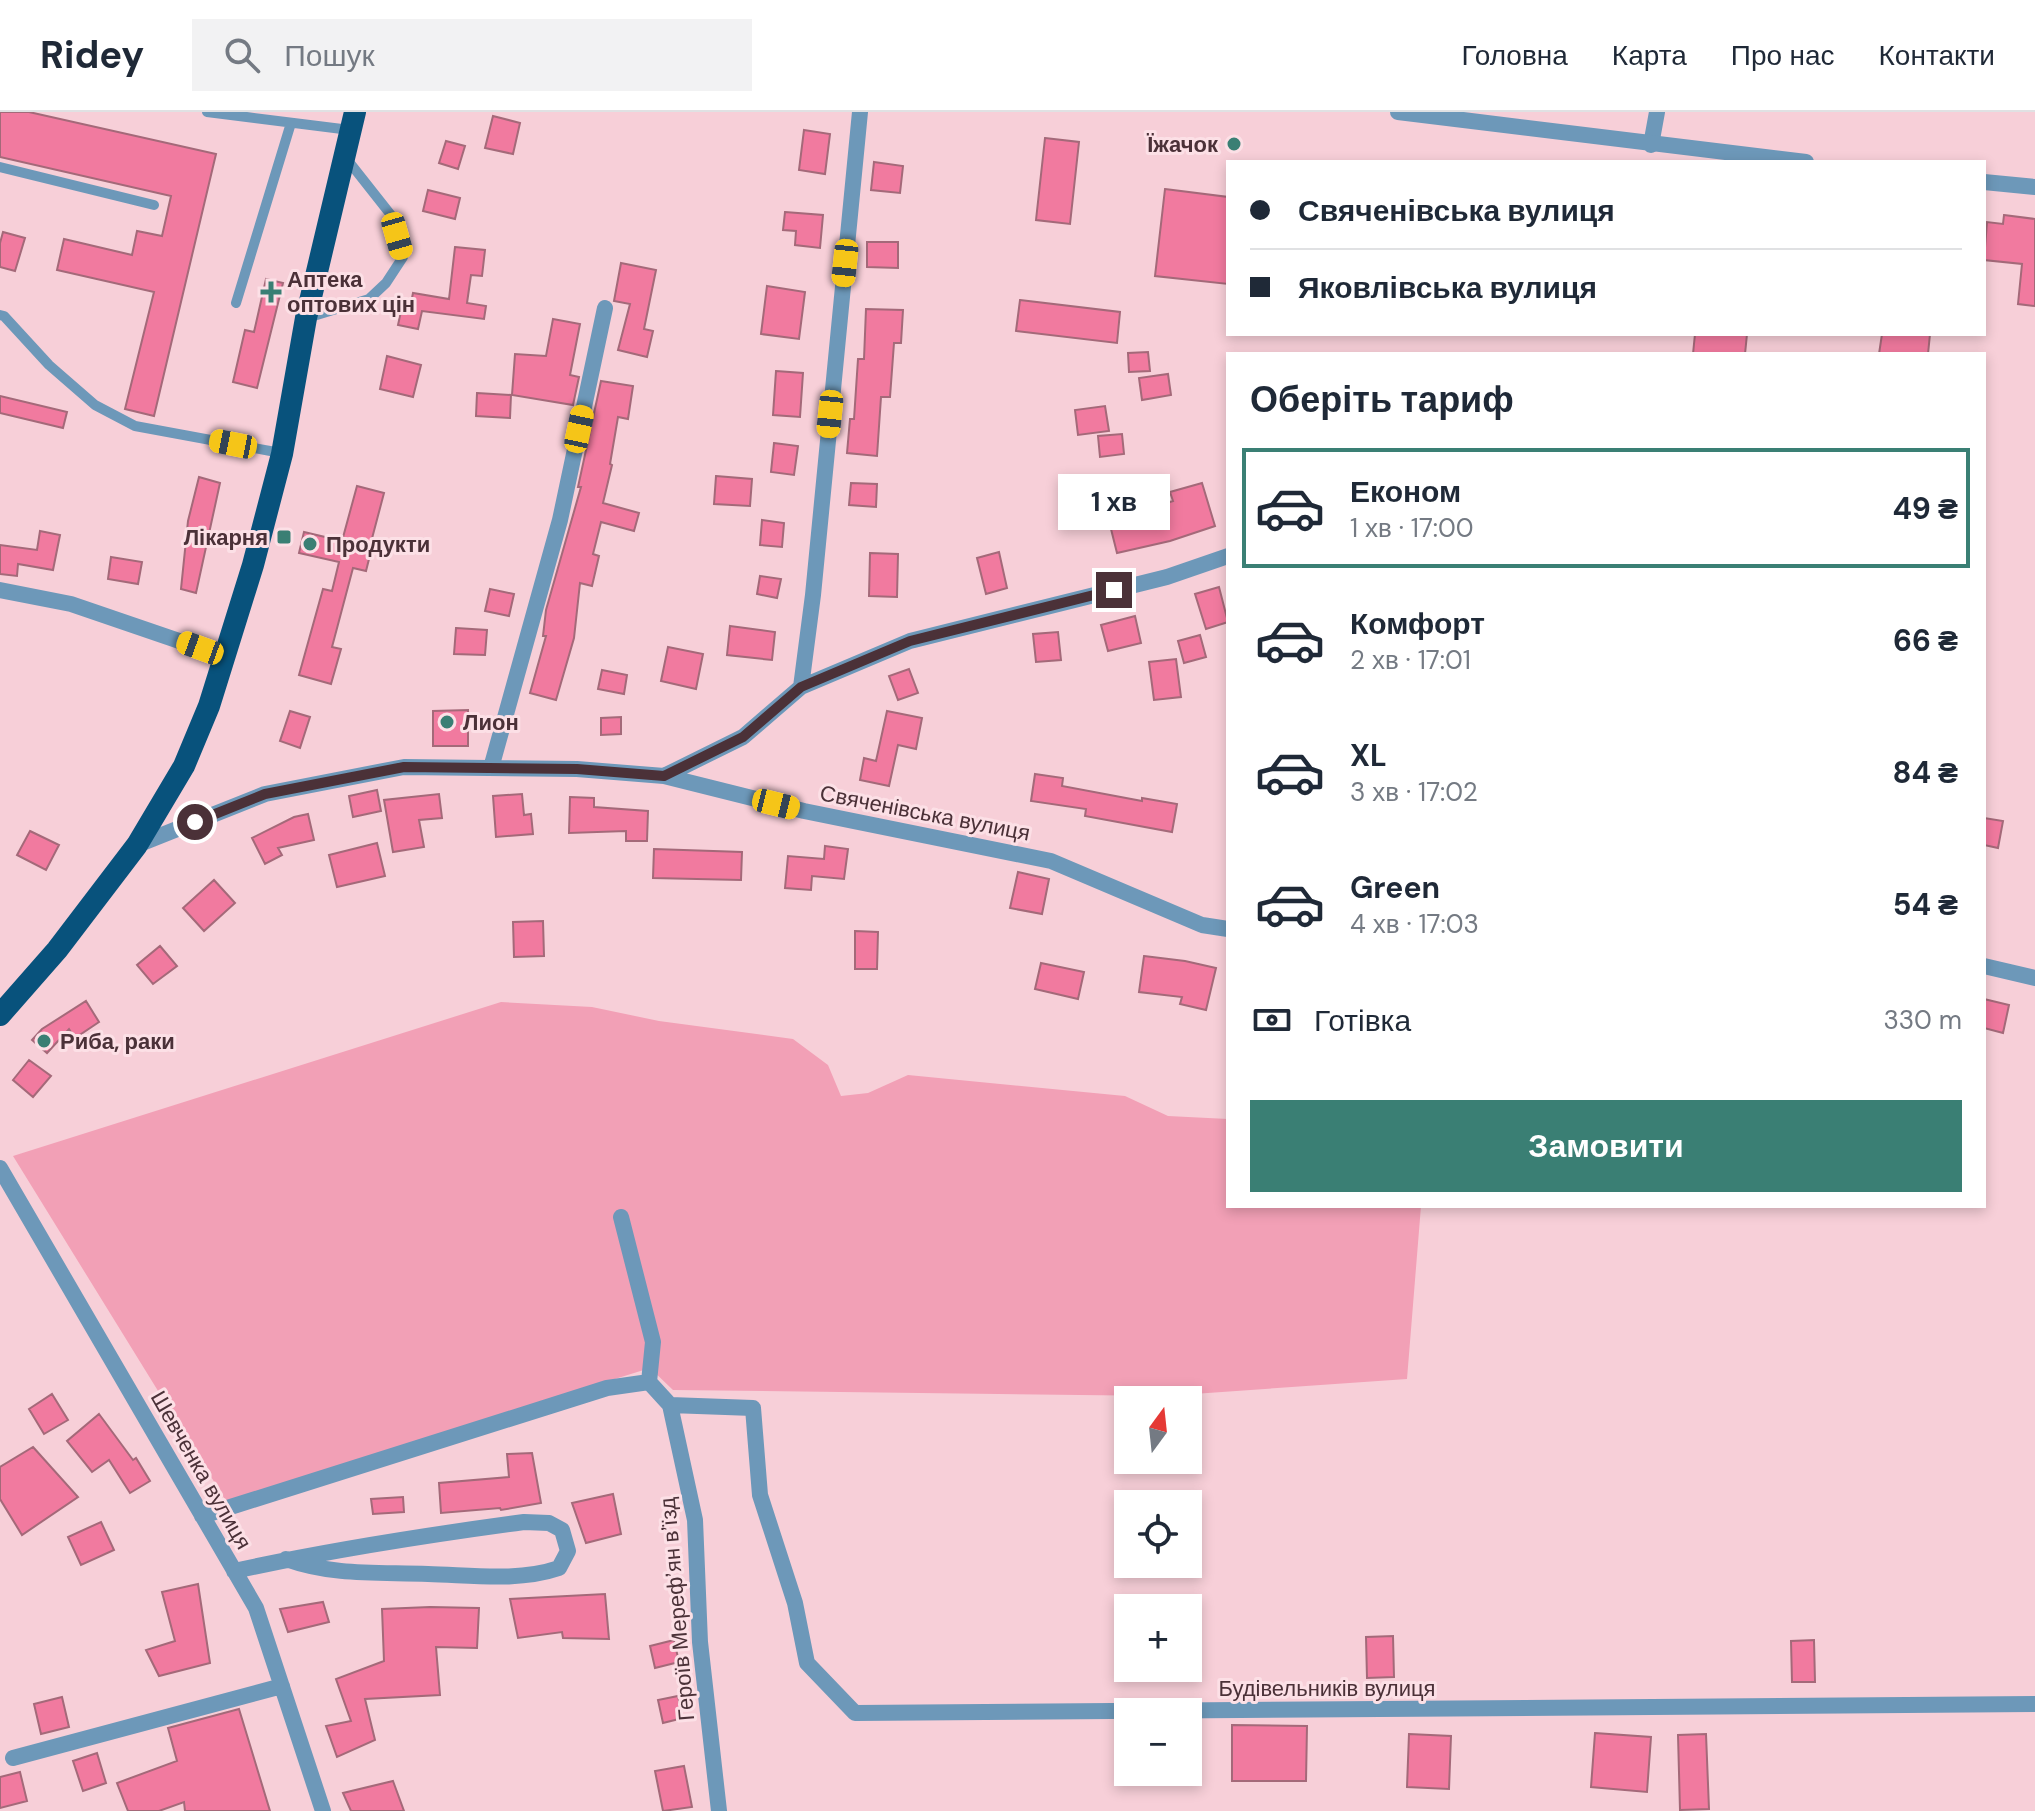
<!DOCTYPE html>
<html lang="uk">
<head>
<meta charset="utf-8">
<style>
	:root { --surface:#fff; --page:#f2f2f3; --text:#1f2937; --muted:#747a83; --line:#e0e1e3; --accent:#3a7f74 }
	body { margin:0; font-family:"DM Sans",sans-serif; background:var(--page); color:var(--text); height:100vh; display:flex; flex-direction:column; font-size:30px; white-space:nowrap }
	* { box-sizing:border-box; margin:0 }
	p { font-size:26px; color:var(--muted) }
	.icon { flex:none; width:44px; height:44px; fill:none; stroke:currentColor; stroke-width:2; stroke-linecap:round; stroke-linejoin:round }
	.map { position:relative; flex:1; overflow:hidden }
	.sheet { position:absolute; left:1226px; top:240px; width:760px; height:856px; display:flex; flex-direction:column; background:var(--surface); border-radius:0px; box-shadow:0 4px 12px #0003 }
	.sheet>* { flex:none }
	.hud { position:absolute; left:1226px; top:48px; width:760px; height:176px; border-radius:0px; box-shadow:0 4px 12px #0003; display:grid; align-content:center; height:176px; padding:0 24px; background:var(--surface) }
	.needle { width:52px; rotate:15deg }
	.controls { position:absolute; left:1114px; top:1274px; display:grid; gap:16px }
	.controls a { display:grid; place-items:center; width:88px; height:88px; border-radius:0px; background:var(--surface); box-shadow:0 4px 12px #0003; font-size:40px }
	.end { position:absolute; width:36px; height:36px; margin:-18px; border:10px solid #4b3138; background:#fff; box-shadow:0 0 0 4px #fff }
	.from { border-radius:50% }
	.bubble { position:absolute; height:56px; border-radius:0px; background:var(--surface); box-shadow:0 4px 12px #0003; font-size:26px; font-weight:700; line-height:56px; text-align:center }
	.car { position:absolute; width:24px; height:48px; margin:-24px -12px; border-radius:10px; box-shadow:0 0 6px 2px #0007; background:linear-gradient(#f5c518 24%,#345 0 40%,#f5c518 0 76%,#345 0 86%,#f5c518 0) }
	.hud b { display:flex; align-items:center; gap:28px; height:76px; font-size:30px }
	.hud b+b { border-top:2px solid var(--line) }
	.hud i { width:20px; height:20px; background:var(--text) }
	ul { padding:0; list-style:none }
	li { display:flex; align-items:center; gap:24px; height:120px; margin:0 16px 12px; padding:0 8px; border:4px solid transparent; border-radius:0px }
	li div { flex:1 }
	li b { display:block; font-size:30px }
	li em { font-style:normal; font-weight:700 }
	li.current { border-color:var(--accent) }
	li>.icon { width:72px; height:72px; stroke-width:1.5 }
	h2 { padding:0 24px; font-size:36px; line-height:96px }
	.pay { display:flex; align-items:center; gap:20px; height:88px; padding:0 24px; font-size:30px }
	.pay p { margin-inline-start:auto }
	.button { display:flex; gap:16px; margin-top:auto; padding:16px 24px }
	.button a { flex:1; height:92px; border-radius:0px; background:var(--accent); color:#fff; font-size:32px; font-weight:700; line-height:92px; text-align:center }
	header { display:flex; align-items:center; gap:48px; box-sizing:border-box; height:112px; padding:0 40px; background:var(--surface); border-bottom:2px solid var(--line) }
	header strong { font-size:38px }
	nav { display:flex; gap:44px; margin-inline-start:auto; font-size:28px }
	.search { width:560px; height:72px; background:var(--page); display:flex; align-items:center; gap:20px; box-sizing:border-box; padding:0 28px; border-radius:0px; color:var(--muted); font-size:30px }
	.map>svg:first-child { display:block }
	.green { fill:#f2a0b6 }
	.building { fill:#f17a9f; stroke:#a46979; stroke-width:2 }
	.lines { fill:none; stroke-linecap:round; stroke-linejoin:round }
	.service { stroke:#6d98b9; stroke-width:10 }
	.minor { stroke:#6d98b9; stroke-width:16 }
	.tertiary { stroke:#6d98b9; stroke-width:16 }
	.trunk { stroke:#08527c; stroke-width:22 }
	.route { stroke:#4b3138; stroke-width:10 }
	.poi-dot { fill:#3a7f74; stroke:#fce0e6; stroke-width:3 }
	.labels { text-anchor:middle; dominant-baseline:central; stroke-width:6; stroke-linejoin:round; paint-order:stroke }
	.poi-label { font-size:22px; font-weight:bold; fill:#4b3138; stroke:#fce0e6; text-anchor:start }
	.street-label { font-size:22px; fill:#4b3138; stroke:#fce0e6 }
</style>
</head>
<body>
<header>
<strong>Ridey</strong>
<div class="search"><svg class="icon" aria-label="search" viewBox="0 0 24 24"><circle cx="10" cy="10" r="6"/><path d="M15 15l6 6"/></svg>Пошук</div>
<nav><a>Головна</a><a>Карта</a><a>Про нас</a><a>Контакти</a></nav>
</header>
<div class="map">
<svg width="2035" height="1699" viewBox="0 0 2035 1699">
	<rect width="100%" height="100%" fill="#f7cfd8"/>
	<path class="green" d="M 501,890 L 592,895 L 659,909 L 793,927 L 828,953 L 841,984 L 868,981 L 908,963 L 1125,984 L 1168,1004 L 1228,1007 L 1228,1094 L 1421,1094 L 1407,1267 L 1165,1284 L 673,1278 L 650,1256 L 226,1389 L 13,1044 Z"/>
	<path class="building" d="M 0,0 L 29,0 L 216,42 L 154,304 L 125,297 L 154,180 L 57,158 L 64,127 L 132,143 L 137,119 L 162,124 L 171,84 L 0,45 Z
		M 493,4 L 520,11 L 513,42 L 485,36 Z
		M 804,18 L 830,22 L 825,62 L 799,58 Z
		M 1045,26 L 1079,30 L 1070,112 L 1036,108 Z
		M 446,29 L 465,34 L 458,57 L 439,51 Z
		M 874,50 L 903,54 L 900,81 L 871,78 Z
		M 1165,77 L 1228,85 L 1228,172 L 1155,164 Z
		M 428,78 L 460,86 L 455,107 L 423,99 Z
		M 785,100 L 823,103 L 820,136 L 795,133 L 796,119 L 783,118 Z
		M 2004,103 L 2035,107 L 2035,194 L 2018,192 L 2022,152 L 1984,148 L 1987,110 L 2003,112 Z
		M 3,120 L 25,126 L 15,159 L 0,155 L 0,131 Z
		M 867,130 L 898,130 L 898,156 L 867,155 Z
		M 455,135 L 485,138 L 482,164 L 471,163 L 467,191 L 486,194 L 484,207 L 422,199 L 418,217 L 398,213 L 402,195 L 410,196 L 413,181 L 449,187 Z
		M 621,151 L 656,158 L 644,217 L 653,219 L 647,245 L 618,238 L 630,192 L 614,189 Z
		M 266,167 L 283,171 L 257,276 L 233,270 L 245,218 L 254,220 Z
		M 767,174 L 805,180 L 799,227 L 761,222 Z
		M 1020,188 L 1120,200 L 1117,231 L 1016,219 Z
		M 866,197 L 903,198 L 901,231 L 894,231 L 890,285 L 881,285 L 877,344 L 847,341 L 850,307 L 854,307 L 858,247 L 864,247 Z
		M 553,207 L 580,212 L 570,263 L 579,265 L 573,293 L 512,283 L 515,242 L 546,244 Z
		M 1695,222 L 1747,222 L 1745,242 L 1693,242 Z
		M 1882,222 L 1930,222 L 1928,242 L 1879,242 Z
		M 1148,240 L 1150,259 L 1129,260 L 1128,241 Z
		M 387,244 L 421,253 L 413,285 L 380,277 Z
		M 776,259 L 803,261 L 800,305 L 773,303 Z
		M 1168,262 L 1171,283 L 1142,288 L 1139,266 Z
		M 601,269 L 633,274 L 628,307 L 618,305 L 610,352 L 612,353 L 603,391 L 639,401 L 634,419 L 601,410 L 593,442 L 599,444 L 592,474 L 580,471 L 574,526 L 556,588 L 530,581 L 546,524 L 543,524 L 546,498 L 581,375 L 578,375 Z
		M 477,281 L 511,283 L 510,306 L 476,304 Z
		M 0,284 L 67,300 L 63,316 L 0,301 Z
		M 1105,294 L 1109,319 L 1078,323 L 1075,298 Z
		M 1122,322 L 1124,342 L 1100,345 L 1098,324 Z
		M 774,331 L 798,334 L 794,363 L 771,360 Z
		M 716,364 L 752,367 L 750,394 L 714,392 Z
		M 199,365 L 220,371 L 196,481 L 181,477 L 188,409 Z
		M 851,371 L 877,372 L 876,395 L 849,393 Z
		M 1202,371 L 1215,414 L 1170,429 L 1117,441 L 1109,409 L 1148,400 L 1147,397 L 1173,389 L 1170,380 Z
		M 357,374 L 384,381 L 370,434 L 372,435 L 366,459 L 353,456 L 332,535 L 341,537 L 331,572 L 299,563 L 323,477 L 332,479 L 339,450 L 299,441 L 304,420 L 342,429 Z
		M 762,408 L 784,411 L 782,435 L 760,433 Z
		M 40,419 L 60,423 L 53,458 L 18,452 L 17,464 L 0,462 L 0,433 L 37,438 Z
		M 999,440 L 1007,476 L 986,482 L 977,446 Z
		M 870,441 L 898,442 L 897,485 L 869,484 Z
		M 111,445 L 142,450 L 138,472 L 108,467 Z
		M 760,464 L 781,467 L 777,486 L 757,482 Z
		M 1219,475 L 1228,510 L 1206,517 L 1195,482 Z
		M 490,477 L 514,482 L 509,504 L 485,499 Z
		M 1135,504 L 1141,531 L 1108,539 L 1101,513 Z
		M 730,514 L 775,520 L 772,548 L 727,543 Z
		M 456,516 L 487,518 L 485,543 L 454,542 Z
		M 1058,520 L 1061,548 L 1036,550 L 1033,522 Z
		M 1200,523 L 1206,545 L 1184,551 L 1178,529 Z
		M 668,535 L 703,542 L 696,577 L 661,569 Z
		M 1176,547 L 1181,585 L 1154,588 L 1149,550 Z
		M 909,557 L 918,581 L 898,588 L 889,564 Z
		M 602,558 L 627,563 L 624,582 L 598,577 Z
		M 468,598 L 468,634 L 433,634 L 433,599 Z
		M 290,599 L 310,605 L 300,636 L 280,629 Z
		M 887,599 L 922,606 L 916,637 L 898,633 L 889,674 L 860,668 L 864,646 L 876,649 Z
		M 621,605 L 621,622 L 601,623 L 601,606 Z
		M 1035,662 L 1063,666 L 1062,674 L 1142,689 L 1142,686 L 1177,692 L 1172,720 L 1085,704 L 1086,697 L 1031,689 Z
		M 377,678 L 381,699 L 353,705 L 349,684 Z
		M 439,682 L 442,706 L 419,708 L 424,735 L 393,740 L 384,688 Z
		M 522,682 L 524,703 L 531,702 L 533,722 L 496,725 L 493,684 Z
		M 570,685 L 594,686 L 594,695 L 648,699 L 647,729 L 626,729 L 626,719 L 569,721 Z
		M 308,702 L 314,728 L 278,736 L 282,743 L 265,752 L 252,726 L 294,705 Z
		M 1984,706 L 2003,709 L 1998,736 L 1984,733 Z
		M 30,719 L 59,733 L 46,758 L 17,743 Z
		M 377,731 L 385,764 L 337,775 L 329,743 Z
		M 825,734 L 848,737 L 844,767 L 812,764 L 811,778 L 785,776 L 788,744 L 824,747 Z
		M 654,737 L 742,740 L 741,768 L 653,766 Z
		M 1018,760 L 1049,767 L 1042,802 L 1010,796 Z
		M 214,768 L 235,791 L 204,819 L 183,796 Z
		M 543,809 L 544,844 L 514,845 L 513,810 Z
		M 855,819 L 878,820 L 877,857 L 855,857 Z
		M 160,834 L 177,854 L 153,872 L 137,853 Z
		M 1144,844 L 1185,849 L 1216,856 L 1206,898 L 1180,892 L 1182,885 L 1139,880 Z
		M 1041,851 L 1084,860 L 1078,887 L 1035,877 Z
		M 1984,887 L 2009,893 L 2003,921 L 1984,916 Z
		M 86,889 L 99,910 L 75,926 L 69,917 L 47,941 L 32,928 L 42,917 Z
		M 29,948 L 51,964 L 33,985 L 13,968 Z
		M 52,1282 L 68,1308 L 44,1322 L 29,1297 Z
		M 99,1302 L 133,1348 L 136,1346 L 150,1369 L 130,1381 L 109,1348 L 92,1360 L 67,1329 Z
		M 33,1335 L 78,1385 L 22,1423 L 0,1387 L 0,1355 Z
		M 532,1341 L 541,1391 L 501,1398 L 500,1396 L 441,1401 L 439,1371 L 509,1365 L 507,1342 Z
		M 613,1382 L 621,1422 L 586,1431 L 572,1391 Z
		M 403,1385 L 404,1400 L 373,1402 L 371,1387 Z
		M 101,1410 L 114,1438 L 81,1453 L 68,1425 Z
		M 198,1472 L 210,1551 L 159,1564 L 146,1538 L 175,1529 L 162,1480 Z
		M 605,1482 L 609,1527 L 563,1526 L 562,1520 L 518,1526 L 510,1487 Z
		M 323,1490 L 329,1510 L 288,1520 L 280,1497 Z
		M 430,1495 L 479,1496 L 477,1536 L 436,1535 L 440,1583 L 365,1587 L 375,1628 L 337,1645 L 326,1614 L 351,1609 L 336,1567 L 384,1549 L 382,1497 Z
		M 1393,1524 L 1394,1565 L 1367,1566 L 1366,1525 Z
		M 674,1528 L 679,1550 L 655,1556 L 650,1534 Z
		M 1814,1528 L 1815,1570 L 1792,1570 L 1791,1529 Z
		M 678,1584 L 683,1606 L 663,1611 L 658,1588 Z
		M 62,1585 L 69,1615 L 41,1622 L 34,1592 Z
		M 239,1597 L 270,1699 L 185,1699 L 184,1690 L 159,1699 L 128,1699 L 117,1671 L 177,1649 L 168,1616 Z
		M 1232,1613 L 1307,1614 L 1306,1669 L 1232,1669 Z
		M 1595,1621 L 1651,1625 L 1647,1680 L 1591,1675 Z
		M 1409,1622 L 1451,1624 L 1449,1677 L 1407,1675 Z
		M 1706,1622 L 1709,1697 L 1680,1698 L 1678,1623 Z
		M 97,1641 L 106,1671 L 83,1679 L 73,1649 Z
		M 684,1654 L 692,1695 L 663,1699 L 655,1659 Z
		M 20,1660 L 27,1689 L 0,1696 L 0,1665 Z
		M 393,1669 L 404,1699 L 351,1699 L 343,1681 Z"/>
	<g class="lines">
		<path class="service" d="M 207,0 L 350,18
			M 0,55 L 154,93
			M 236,191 L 291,11
			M 0,203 L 4,204 L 49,253 L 95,293 L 135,314 L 281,341
			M 307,206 L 369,187 L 386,171 L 403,145 L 391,103 L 346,46"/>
		<path class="minor" d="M 1651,33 L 1657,0
			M 0,478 L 71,492 L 226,545
			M 801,575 L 813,483 L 860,0
			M 491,656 L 560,408 L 605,196
			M 664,664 L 743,625 L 801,575 L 910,529 L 1167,465 L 1228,444
			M 137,733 L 265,682 L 404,655 L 577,657 L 664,664 L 804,699 L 1051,749 L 1202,813 L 1228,817
			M 1984,854 L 2035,866
			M 0,1056 L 256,1496 L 323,1699
			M 621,1105 L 653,1230 L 649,1270
			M 670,1293 L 753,1296 L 760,1383 L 795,1491 L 807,1551 L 855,1601 L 2035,1592
			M 202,1404 L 607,1276 L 649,1270 L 670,1293 L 695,1408 L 700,1530 L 719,1699
			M 234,1459 C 330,1438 427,1423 524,1410 L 549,1411 L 562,1418 L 568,1439 L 559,1456 C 518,1470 471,1463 428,1462 C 379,1460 333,1464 286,1447
			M 13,1646 L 282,1574"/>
		<path class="tertiary" d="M 1398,0 L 1806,50
			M 1984,70 L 2035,75"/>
		<path class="trunk" d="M 0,903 L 57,838 L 137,733 L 184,654 L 209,594 L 253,453 L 282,342 L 306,206 L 355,0"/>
	</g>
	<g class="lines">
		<path class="route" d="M 195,710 L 265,682 L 404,655 L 577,657 L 664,664 L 743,625 L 801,575 L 910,529 L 1114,478"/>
	</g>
	<g class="poi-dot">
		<circle cx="1234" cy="32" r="8"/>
		<path d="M267 168h8v8h8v8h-8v8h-8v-8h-8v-8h8z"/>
		<rect x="276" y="417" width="16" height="16" rx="4"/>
		<circle cx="310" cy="432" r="8"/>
		<circle cx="447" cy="610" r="8"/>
		<circle cx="44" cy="929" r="8"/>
	</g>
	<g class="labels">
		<g class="poi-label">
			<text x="1218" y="32" text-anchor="end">Їжачок</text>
			<text x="287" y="167">Аптека<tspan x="287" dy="25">оптових цін</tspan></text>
			<text x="268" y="425" text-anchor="end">Лікарня</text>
			<text x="326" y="432">Продукти</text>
			<text x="463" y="610">Лион</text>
			<text x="60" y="929">Риба, раки</text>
		</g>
		<g class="street-label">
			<text transform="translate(925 701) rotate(11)">Свяченівська вулиця</text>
			<text transform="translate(201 1358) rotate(60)">Шевченка вулиця</text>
			<text transform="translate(677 1497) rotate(-95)">Героїв Мерефʼян вʼїзд</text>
			<text x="1327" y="1576">Будівельників вулиця</text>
		</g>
	</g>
</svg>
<div class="controls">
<a><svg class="needle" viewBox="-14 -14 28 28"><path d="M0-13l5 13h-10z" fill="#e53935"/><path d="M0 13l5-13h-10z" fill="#747a83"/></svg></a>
<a><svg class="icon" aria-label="locate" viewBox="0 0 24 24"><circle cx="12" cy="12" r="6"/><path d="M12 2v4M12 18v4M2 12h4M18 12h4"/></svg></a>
<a>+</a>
<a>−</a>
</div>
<i class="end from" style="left:195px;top:710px"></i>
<i class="end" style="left:1114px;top:478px"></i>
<div class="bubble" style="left:1058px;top:362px;width:112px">1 хв</div>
<i class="car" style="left:397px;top:124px;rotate:164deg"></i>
<i class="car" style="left:845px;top:151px;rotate:186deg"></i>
<i class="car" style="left:830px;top:302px;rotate:186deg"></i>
<i class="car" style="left:579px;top:317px;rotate:12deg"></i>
<i class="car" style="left:233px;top:332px;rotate:281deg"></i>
<i class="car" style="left:200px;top:536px;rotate:290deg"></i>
<i class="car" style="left:776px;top:692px;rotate:104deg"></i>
<div class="hud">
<b><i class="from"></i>Свяченівська вулиця</b>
<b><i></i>Яковлівська вулиця</b>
</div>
<section class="sheet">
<h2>Оберіть тариф</h2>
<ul>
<li class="current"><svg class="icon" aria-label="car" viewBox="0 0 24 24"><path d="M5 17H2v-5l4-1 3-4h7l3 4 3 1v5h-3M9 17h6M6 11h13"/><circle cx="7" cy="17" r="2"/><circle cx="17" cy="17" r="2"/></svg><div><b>Економ</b><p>1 хв · 17:00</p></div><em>49 ₴</em></li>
<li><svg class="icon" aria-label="car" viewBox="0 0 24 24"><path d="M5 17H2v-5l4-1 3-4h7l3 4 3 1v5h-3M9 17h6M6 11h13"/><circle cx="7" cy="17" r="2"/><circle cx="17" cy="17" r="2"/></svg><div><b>Комфорт</b><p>2 хв · 17:01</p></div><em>66 ₴</em></li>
<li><svg class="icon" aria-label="car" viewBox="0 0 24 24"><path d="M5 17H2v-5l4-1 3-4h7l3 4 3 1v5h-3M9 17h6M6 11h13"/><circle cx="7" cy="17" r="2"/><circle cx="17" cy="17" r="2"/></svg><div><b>XL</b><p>3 хв · 17:02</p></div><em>84 ₴</em></li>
<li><svg class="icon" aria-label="car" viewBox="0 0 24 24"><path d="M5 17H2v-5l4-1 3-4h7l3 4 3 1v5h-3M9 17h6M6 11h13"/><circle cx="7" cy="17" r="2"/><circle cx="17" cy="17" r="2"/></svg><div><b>Green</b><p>4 хв · 17:03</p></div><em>54 ₴</em></li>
</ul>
<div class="pay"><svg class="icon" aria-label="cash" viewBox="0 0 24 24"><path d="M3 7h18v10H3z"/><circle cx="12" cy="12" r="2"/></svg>Готівка<p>330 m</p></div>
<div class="button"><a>Замовити</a></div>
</section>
</div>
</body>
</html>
